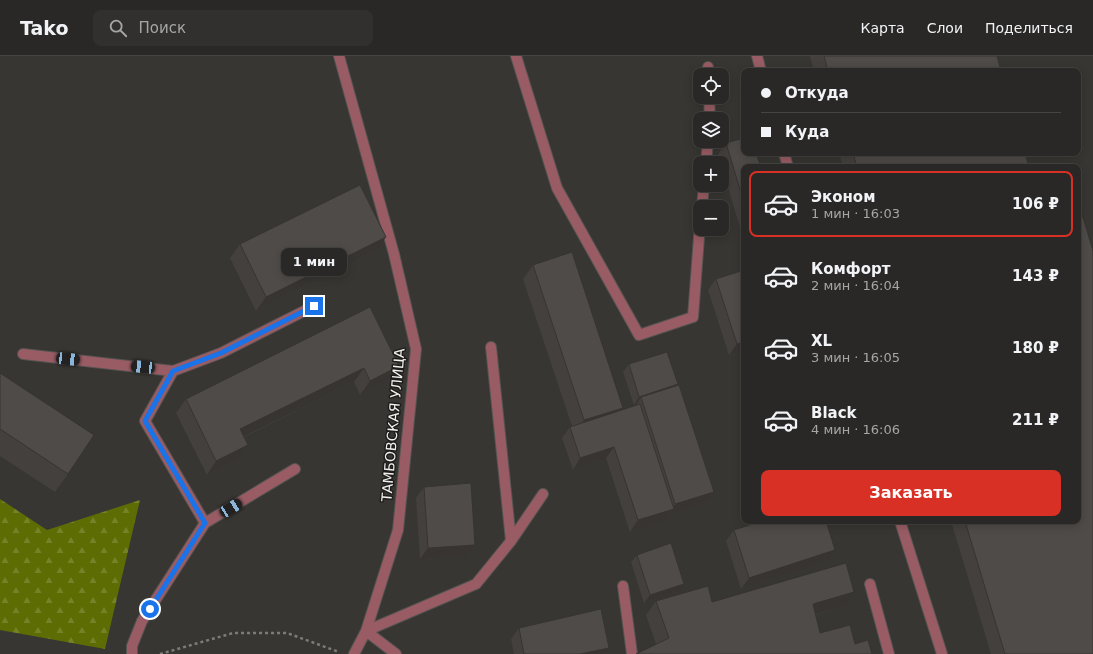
<!DOCTYPE html>
<html lang="ru">
<head>
<meta charset="utf-8">
<style>
	:root { --surface:#292826; --page:#31302e; --text:#f1f3f6; --muted:#a5a6a7; --line:#454443; --accent:#d93025 }
	body { margin:0; font-family:"DejaVu Sans",sans-serif; background:var(--page); color:var(--text); height:100vh; display:flex; flex-direction:column; font-size:15px; white-space:nowrap }
	* { box-sizing:border-box; margin:0 }
	p { font-size:13px; color:var(--muted) }
	.icon { flex:none; width:22px; height:22px; fill:none; stroke:currentColor; stroke-width:2; stroke-linecap:round; stroke-linejoin:round }
	.map { position:relative; flex:1; overflow:hidden }
	.sheet { position:absolute; left:741px; top:108px; width:340px; height:360px; display:flex; flex-direction:column; background:var(--surface); border-radius:8px; box-shadow:0 2px 10px #0003,0 0 0 1px var(--line) }
	.sheet>* { flex:none }
	.hud { position:absolute; left:741px; top:12px; width:340px; height:88px; border-radius:8px; box-shadow:0 2px 10px #0003,0 0 0 1px var(--line); display:grid; align-content:center; height:88px; padding:0 20px; background:var(--surface) }
	.controls { position:absolute; left:693px; top:12px; display:grid; gap:8px }
	.controls a { display:grid; place-items:center; width:36px; height:36px; border-radius:8px; background:var(--surface); box-shadow:0 2px 10px #0003,0 0 0 1px var(--line); font-size:20px }
	.end { position:absolute; width:18px; height:18px; margin:-9px; border:5px solid #1a73e8; background:#fff; box-shadow:0 0 0 2px #fff }
	.from { border-radius:50% }
	.bubble { position:absolute; height:28px; border-radius:8px; background:var(--surface); box-shadow:0 2px 10px #0003,0 0 0 1px var(--line); font-size:13px; font-weight:700; line-height:28px; text-align:center }
	.car { position:absolute; width:12px; height:24px; margin:-12px -6px; border-radius:5px; box-shadow:0 0 3px 1px #0007; background:linear-gradient(#222 24%,#8ab4d8 0 40%,#222 0 76%,#8ab4d8 0 86%,#222 0) }
	.hud b { display:flex; align-items:center; gap:14px; height:38px; font-size:15px }
	.hud b+b { border-top:1px solid var(--line) }
	.hud i { width:10px; height:10px; background:var(--text) }
	ul { padding:7px 0 0; list-style:none }
	li { display:flex; align-items:center; gap:12px; height:66px; margin:0 8px 6px; padding:0 12px; border:2px solid transparent; border-radius:8px }
	li div { flex:1 }
	li b { display:block; font-size:15px }
	li em { font-style:normal; font-weight:700 }
	li.active { border-color:var(--accent) }
	li>.icon { width:36px; height:36px; stroke-width:1.5 }
	.button { display:flex; gap:8px; margin-top:auto; padding:8px 20px }
	.button a { flex:1; height:46px; border-radius:8px; background:var(--accent); color:#fff; font-size:16px; font-weight:700; line-height:46px; text-align:center }
	header { display:flex; align-items:center; gap:24px; box-sizing:border-box; height:56px; padding:0 20px; background:var(--surface); border-bottom:1px solid var(--line) }
	header strong { font-size:19px }
	nav { display:flex; gap:22px; margin-inline-start:auto; font-size:14px }
	.search { width:280px; height:36px; background:var(--page); display:flex; align-items:center; gap:10px; box-sizing:border-box; padding:0 14px; border-radius:8px; color:var(--muted); font-size:15px }
	.map>svg:first-child { display:block }
	.forest { fill:url(#forest-firs) }
	.lines { fill:none; stroke-linecap:round; stroke-linejoin:round }
	.minor-casing { stroke:#555450; stroke-width:12 }
	.path { stroke:#7c7b78; stroke-width:2.5; stroke-dasharray:3 3; stroke-linecap:butt }
	.minor { stroke:#995c64; stroke-width:10 }
	.wall { fill:#44403e }
	.shaded-wall { fill:#373432 }
	.building { fill:#4f4b48; stroke:#373432 }
	.route { stroke:#1a73e8; stroke-width:5 }
	.labels { text-anchor:middle; dominant-baseline:central; stroke-width:3; stroke-linejoin:round; paint-order:stroke }
	.street-label { font-size:14px; fill:#f1f1ee; stroke:#1e1d1c }
</style>
</head>
<body>
<header>
<strong>Tako</strong>
<div class="search"><svg class="icon" aria-label="search" viewBox="0 0 24 24"><circle cx="10" cy="10" r="6"/><path d="M15 15l6 6"/></svg>Поиск</div>
<nav><a>Карта</a><a>Слои</a><a>Поделиться</a></nav>
</header>
<div class="map">
<svg width="1093" height="598" viewBox="0 0 1093 598">
	<defs>
		<pattern id="forest-firs" width="22" height="20" patternUnits="userSpaceOnUse"><rect width="22" height="20" fill="#5d6d03"/><path d="M5 1l3.5 6h-7zM16 11l3.5 6h-7z" fill="#758228"/></pattern>
	</defs>
	<rect width="100%" height="100%" fill="#373632"/>
	<path class="forest" d="M 0,443 L 47,474 L 140,444 L 105,593 L 0,574 Z"/>
	<g class="lines">
		<defs>
			<path id="minor" d="M 339,0 L 394,198 L 416,293 L 398,474 L 366,575 L 354,598
				M 516,0 L 557,132 L 639,279 L 693,261 L 700,168
				M 757,0 L 761,15
				M 708,11 L 708,19
				M 709,41 L 710,63
				M 784,97 L 788,111
				M 706,107 L 708,85
				M 702,151 L 704,129
				M 491,291 L 511,485
				M 23,298 L 173,315 L 145,365 L 205,467 L 142,565 L 132,590 L 132,598
				M 173,315 L 221,297 L 314,250
				M 900,465 L 942,598
				M 205,467 L 295,413
				M 870,528 L 889,598
				M 623,530 L 632,598
				M 396,598 L 366,575 L 476,528 L 511,485 L 543,438"/>
		</defs>
		<use href="#minor" class="minor-casing"/>
		<path class="path" d="M 160,598 L 233,577 L 287,577 L 339,596"/>
		<use href="#minor" class="minor"/>
	</g>
	<path class="wall" d="M 810,0 L 997,0 L 1001,15 L 814,15 Z
		M 726,87 L 744,111 L 744,185 L 722,111 L 722,107 L 721,107 L 718,98 Z
		M 839,97 L 1025,97 L 1029,111 L 843,111 Z
		M 240,188 L 376,195 L 256,255 L 230,202 Z
		M 533,209 L 621,354 L 635,350 L 637,348 L 634,349 L 623,316 L 629,308 L 678,328 L 676,330 L 714,436 L 706,447 L 669,459 L 666,464 L 630,476 L 606,402 L 573,414 L 562,382 L 570,371 L 572,370 L 523,223 Z
		M 716,223 L 744,295 L 729,299 L 708,234 Z
		M 370,251 L 389,324 L 360,339 L 354,326 L 244,381 L 248,389 L 238,403 L 207,419 L 176,357 L 186,343 Z
		M 0,317 L 68,418 L 55,436 L 0,400 Z
		M 424,431 L 475,489 L 467,500 L 420,503 L 416,442 Z
		M 951,465 L 1078,465 L 1093,598 L 991,598 Z
		M 734,474 L 827,506 L 741,533 L 726,485 Z
		M 637,499 L 678,536 L 644,547 L 631,506 Z
		M 656,545 L 712,546 L 845,550 L 816,559 L 820,577 L 855,588 L 656,588 L 646,559 Z
		M 519,572 L 609,592 L 604,598 L 514,598 L 511,583 Z"/>
	<path class="shaded-wall" d="M 386,181 L 376,195 L 256,255 L 266,241 Z
		M 744,286 L 744,295 L 729,299 L 737,288 Z
		M 399,310 L 389,324 L 360,339 L 370,325 Z
		M 364,312 L 354,326 L 230,387 L 240,373 Z
		M 678,328 L 672,336 L 641,341 L 637,348 L 634,349 L 639,341 Z
		M 623,352 L 613,366 L 574,379 L 584,364 Z
		M 248,389 L 238,403 L 207,419 L 216,405 Z
		M 614,391 L 606,402 L 573,414 L 580,402 Z
		M 714,436 L 706,447 L 669,459 L 666,464 L 630,476 L 638,464 L 672,453 L 675,448 Z
		M 475,489 L 467,500 L 420,503 L 428,492 Z
		M 835,494 L 827,506 L 741,533 L 749,522 Z
		M 684,528 L 678,536 L 644,547 L 650,539 Z
		M 854,536 L 845,550 L 803,562 L 813,548 Z
		M 609,592 L 604,598 L 580,598 Z"/>
	<path class="building" d="M 824,0 L 997,0 L 1001,15 L 828,15 Z
		M 744,82 L 744,97 L 756,97 L 761,111 L 744,111 L 744,147 L 726,87 Z
		M 853,97 L 1025,97 L 1029,111 L 857,111 Z
		M 360,129 L 386,181 L 266,241 L 240,188 Z
		M 1082,158 L 1093,195 L 1093,598 L 1005,598 L 965,465 L 1078,465 L 1078,160 Z
		M 572,196 L 623,352 L 584,364 L 533,209 Z
		M 744,214 L 744,286 L 737,288 L 716,223 Z
		M 370,251 L 399,310 L 370,325 L 364,312 L 240,373 L 248,389 L 216,405 L 186,343 Z
		M 667,296 L 678,328 L 639,341 L 629,308 Z
		M 0,317 L 94,379 L 68,418 L 0,373 Z
		M 679,329 L 714,436 L 675,448 L 641,341 Z
		M 640,348 L 674,453 L 638,464 L 614,391 L 580,402 L 570,371 Z
		M 471,427 L 475,489 L 428,492 L 424,431 Z
		M 762,465 L 826,465 L 835,494 L 749,522 L 734,474 Z
		M 671,487 L 684,528 L 650,539 L 637,499 Z
		M 846,507 L 854,536 L 813,548 L 820,577 L 850,569 L 855,588 L 868,584 L 872,598 L 636,598 L 669,582 L 656,545 L 708,530 L 712,546 Z
		M 601,553 L 609,592 L 580,598 L 524,598 L 519,572 Z"/>
	<g class="lines">
		<path class="route" d="M 150,553 L 205,467 L 145,365 L 173,315 L 221,297 L 314,250"/>
	</g>
	<g class="labels">
		<g class="street-label">
			<text transform="translate(393 369) rotate(-85)">ТАМБОВСКАЯ УЛИЦА</text>
		</g>
	</g>
</svg>
<div class="controls">
<a><svg class="icon" aria-label="locate" viewBox="0 0 24 24"><circle cx="12" cy="12" r="6"/><path d="M12 2v4M12 18v4M2 12h4M18 12h4"/></svg></a>
<a><svg class="icon" aria-label="layers" viewBox="0 0 24 24"><path d="M12 4l9 5-9 5-9-5zM3 14l9 5 9-5"/></svg></a>
<a>+</a>
<a>−</a>
</div>
<i class="end from" style="left:150px;top:553px"></i>
<i class="end" style="left:314px;top:250px"></i>
<div class="bubble" style="left:281px;top:192px;width:66px">1 мин</div>
<i class="car" style="left:68px;top:303px;rotate:96deg"></i>
<i class="car" style="left:143px;top:311px;rotate:276deg"></i>
<i class="car" style="left:231px;top:452px;rotate:59deg"></i>
<div class="hud">
<b><i class="from"></i>Откуда</b>
<b><i></i>Куда</b>
</div>
<section class="sheet">
<ul>
<li class="active"><svg class="icon" aria-label="car" viewBox="0 0 24 24"><path d="M5 17H2v-5l4-1 3-4h7l3 4 3 1v5h-3M9 17h6M6 11h13"/><circle cx="7" cy="17" r="2"/><circle cx="17" cy="17" r="2"/></svg><div><b>Эконом</b><p>1 мин · 16:03</p></div><em>106 ₽</em></li>
<li><svg class="icon" aria-label="car" viewBox="0 0 24 24"><path d="M5 17H2v-5l4-1 3-4h7l3 4 3 1v5h-3M9 17h6M6 11h13"/><circle cx="7" cy="17" r="2"/><circle cx="17" cy="17" r="2"/></svg><div><b>Комфорт</b><p>2 мин · 16:04</p></div><em>143 ₽</em></li>
<li><svg class="icon" aria-label="car" viewBox="0 0 24 24"><path d="M5 17H2v-5l4-1 3-4h7l3 4 3 1v5h-3M9 17h6M6 11h13"/><circle cx="7" cy="17" r="2"/><circle cx="17" cy="17" r="2"/></svg><div><b>XL</b><p>3 мин · 16:05</p></div><em>180 ₽</em></li>
<li><svg class="icon" aria-label="car" viewBox="0 0 24 24"><path d="M5 17H2v-5l4-1 3-4h7l3 4 3 1v5h-3M9 17h6M6 11h13"/><circle cx="7" cy="17" r="2"/><circle cx="17" cy="17" r="2"/></svg><div><b>Black</b><p>4 мин · 16:06</p></div><em>211 ₽</em></li>
</ul>
<div class="button"><a>Заказать</a></div>
</section>
</div>
</body>
</html>
